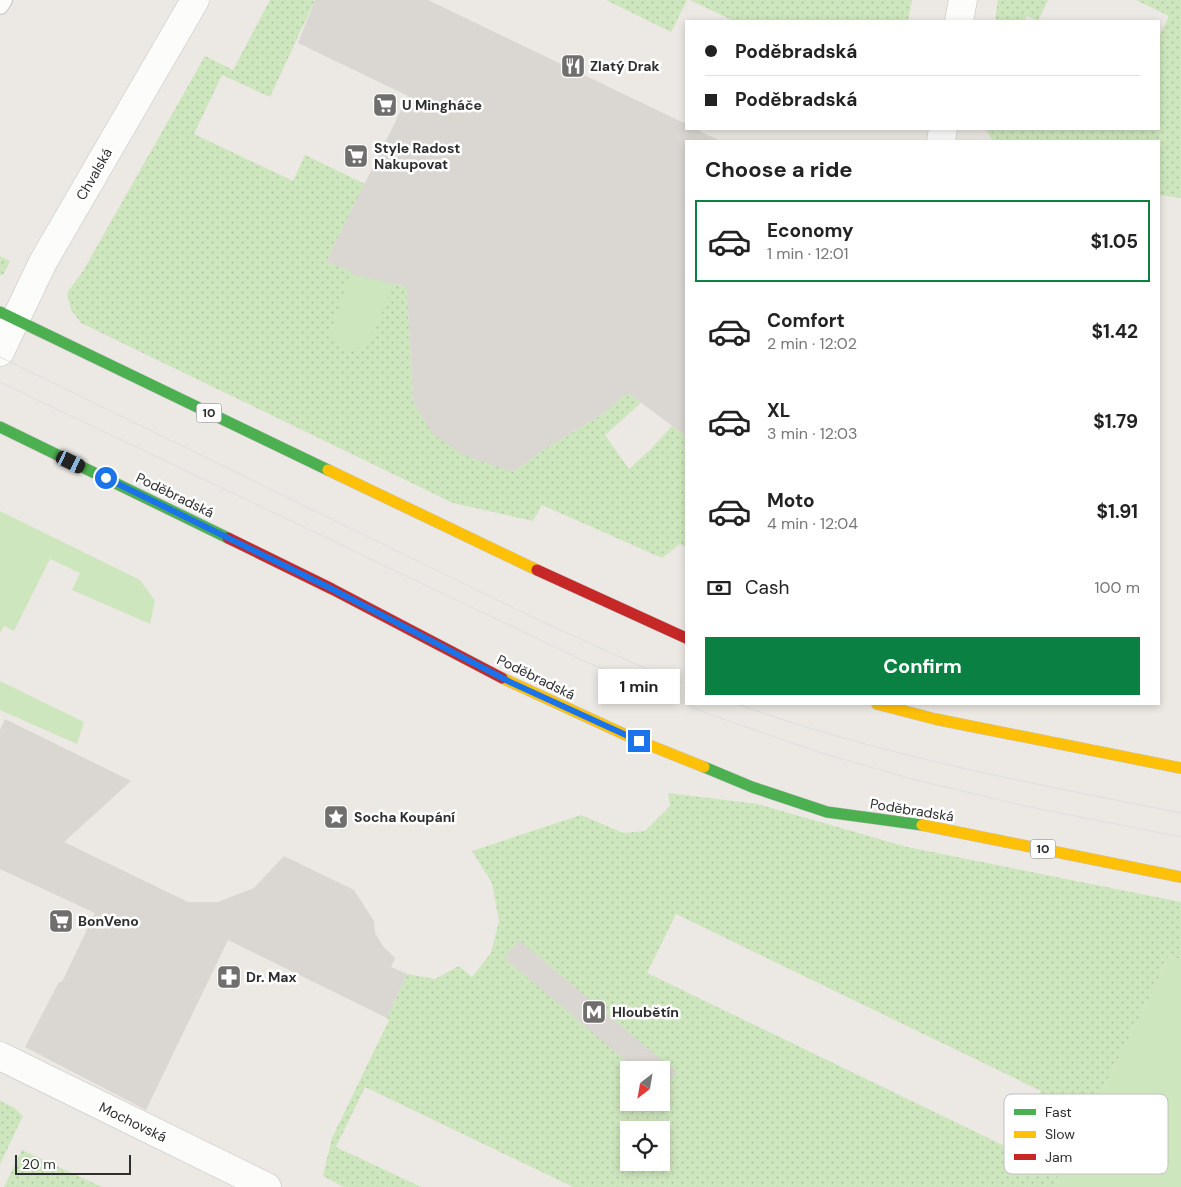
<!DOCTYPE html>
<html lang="en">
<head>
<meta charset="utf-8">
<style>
	:root { --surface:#fff; --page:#f6f6f6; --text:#222; --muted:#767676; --line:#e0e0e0; --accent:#0b8043 }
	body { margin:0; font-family:"DM Sans",sans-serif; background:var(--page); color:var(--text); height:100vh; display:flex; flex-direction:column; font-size:19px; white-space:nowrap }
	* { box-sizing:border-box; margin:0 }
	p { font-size:16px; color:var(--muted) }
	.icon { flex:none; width:28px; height:28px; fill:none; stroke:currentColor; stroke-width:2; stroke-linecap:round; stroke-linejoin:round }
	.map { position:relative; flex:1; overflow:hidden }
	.sheet { position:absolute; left:685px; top:140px; width:475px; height:565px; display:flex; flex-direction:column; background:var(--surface); border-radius:0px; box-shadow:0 2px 8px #0003 }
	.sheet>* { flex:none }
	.guide { position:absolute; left:685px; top:20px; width:475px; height:110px; border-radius:0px; box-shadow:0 2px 8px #0003; display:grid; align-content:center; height:110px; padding:0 20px; background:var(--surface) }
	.needle { width:32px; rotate:211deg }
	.tools { position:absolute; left:620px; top:1061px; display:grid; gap:10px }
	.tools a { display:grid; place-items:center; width:50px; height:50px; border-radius:0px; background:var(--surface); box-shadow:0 2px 8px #0003; font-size:25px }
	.scale { position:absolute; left:15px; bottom:12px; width:116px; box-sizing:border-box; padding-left:5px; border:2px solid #2e2e2e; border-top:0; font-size:14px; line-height:18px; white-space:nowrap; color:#2e2e2e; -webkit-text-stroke:4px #fff; paint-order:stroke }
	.end { position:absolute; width:22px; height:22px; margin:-11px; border:6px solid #1a73e8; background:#fff; box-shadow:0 0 0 2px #fff }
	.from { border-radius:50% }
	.bubble { position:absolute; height:35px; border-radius:0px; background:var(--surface); box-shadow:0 2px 8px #0003; font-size:16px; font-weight:700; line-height:35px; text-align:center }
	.car { position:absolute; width:15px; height:30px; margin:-15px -8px; border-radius:6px; box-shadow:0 0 4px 1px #0007; background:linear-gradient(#222 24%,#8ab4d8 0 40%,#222 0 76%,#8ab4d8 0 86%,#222 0) }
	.guide b { display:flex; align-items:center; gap:18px; height:48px; font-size:19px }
	.guide b+b { border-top:1px solid var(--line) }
	.guide i { width:12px; height:12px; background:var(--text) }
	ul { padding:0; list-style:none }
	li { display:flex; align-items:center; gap:15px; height:82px; margin:0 10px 8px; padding:0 10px; border:2px solid transparent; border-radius:0px }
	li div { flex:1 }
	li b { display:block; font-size:19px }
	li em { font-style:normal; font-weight:700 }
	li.on { border-color:var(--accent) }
	li>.icon { width:45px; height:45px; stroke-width:1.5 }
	h2 { padding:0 20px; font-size:22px; line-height:60px }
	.pay { display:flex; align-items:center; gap:12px; height:55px; padding:0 20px; font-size:19px }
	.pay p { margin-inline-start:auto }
	.action { display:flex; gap:10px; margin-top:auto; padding:10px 20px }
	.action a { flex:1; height:58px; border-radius:0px; background:var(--accent); color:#fff; font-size:20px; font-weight:700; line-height:58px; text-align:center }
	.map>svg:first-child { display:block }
	.grass { fill:url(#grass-dots); fill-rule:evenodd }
	.park { fill:#cee6be }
	.plaza { fill:#dad6d2 }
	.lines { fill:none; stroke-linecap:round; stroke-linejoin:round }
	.lane-casing { stroke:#c5c4c5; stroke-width:18 }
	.street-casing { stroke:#c5c4c5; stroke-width:29 }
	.fast-casing { stroke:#c6c5c4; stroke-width:12 }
	.slow-casing { stroke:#c6c5c4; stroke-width:12 }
	.jam-casing { stroke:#c6c5c4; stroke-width:12 }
	.lane { stroke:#fcfcfb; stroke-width:16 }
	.street { stroke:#fcfcfb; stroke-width:28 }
	.fast { stroke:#4caf50; stroke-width:11 }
	.slow { stroke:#ffc107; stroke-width:11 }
	.jam { stroke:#c62828; stroke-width:11 }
	.tram { stroke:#dfdfe1; stroke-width:1 }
	.route { stroke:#1a73e8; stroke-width:6 }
	.labels { text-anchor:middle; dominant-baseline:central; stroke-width:5; stroke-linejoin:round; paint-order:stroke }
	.shield { fill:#fff; stroke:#6d6d6d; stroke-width:1 }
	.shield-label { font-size:12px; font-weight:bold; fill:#2e2e2e }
	.poi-label { font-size:14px; font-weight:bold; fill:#2e2e2e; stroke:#fff; text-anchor:start }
	.street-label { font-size:14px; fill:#2e2e2e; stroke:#fff }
	.key { fill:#fff; stroke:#c0c0c0; stroke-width:1 }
	.key-label { font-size:14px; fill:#2e2e2e }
</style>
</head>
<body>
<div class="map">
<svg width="1181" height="1187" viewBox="0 0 1181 1187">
	<defs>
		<pattern id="grass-dots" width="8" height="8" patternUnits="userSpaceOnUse" patternTransform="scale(1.25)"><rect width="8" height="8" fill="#cee6be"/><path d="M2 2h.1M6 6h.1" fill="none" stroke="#b1c6a4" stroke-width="1.8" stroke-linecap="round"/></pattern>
	</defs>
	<rect width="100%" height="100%" fill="#ece8e4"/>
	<path class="grass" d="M 270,0 L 315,0 L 270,97 L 222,75 L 194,134 L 293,181 L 305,155 L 365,184 L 326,262 L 394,284 L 407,287 L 413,402 L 513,472 L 543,450 L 601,415 L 628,392 L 641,403 L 605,435 L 629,469 L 650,450 L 672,426 L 686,436 L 686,547 L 680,544 L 662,558 L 542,505 L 533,521 L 453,503 L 81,323 L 71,310 L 67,293 L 83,271 L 205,56 L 233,70 Z
		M 606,0 L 687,0 L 671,32 Z
		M 690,0 L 912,0 L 908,21 L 734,21 Z
		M 998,0 L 1048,0 L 1038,21 L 1027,16 L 1024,21 L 995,21 Z
		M 1136,0 L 1181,0 L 1181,198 L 1159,195 L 1159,141 L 993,141 L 985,129 L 1159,129 L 1159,37 L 1169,16 Z
		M 0,256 L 10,261 L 3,275 L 0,275 Z
		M 668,793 L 758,804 L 907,847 L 1181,902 L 1181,959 L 1168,957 L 1152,993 L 1053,1187 L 573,1187 L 365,1087 L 336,1147 L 421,1187 L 344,1187 L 323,1176 L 332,1138 L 389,1020 L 387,1018 L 407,974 L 435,979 L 459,966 L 472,977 L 491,953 L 499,921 L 492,883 L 472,851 L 581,815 L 623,833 L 645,831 L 670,806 ZM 676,914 L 1041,1091 L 1013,1150 L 647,973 ZM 629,1070 L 661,1070 L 661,1102 L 629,1102 ZM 629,1130 L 661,1130 L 661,1162 L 629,1162 Z
		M 0,1101 L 13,1107 L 23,1116 L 0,1164 Z
		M 22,1150 L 102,1187 L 4,1187 Z"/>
	<path class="park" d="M 351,274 L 394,284 C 389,295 384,306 380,318 C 370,340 362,360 334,343 L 331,332 Z
		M 0,511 L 140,580 L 155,601 L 150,624 L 72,590 L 80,573 L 50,559 L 14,631 L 4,626 L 0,633 Z
		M 0,681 L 84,722 L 77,744 L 0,710 Z
		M 1168,957 L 1181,959 L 1181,1187 L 1053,1187 L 1152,993 Z"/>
	<path class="plaza" d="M 315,0 L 428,0 L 686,124 L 686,129 L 695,129 L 721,141 L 686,141 L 686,436 L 628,393 L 601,415 L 543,450 L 513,472 L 461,454 L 432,433 L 413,402 L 407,287 L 351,274 L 349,270 L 326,262 L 408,96 L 298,43 Z
		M 5,719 L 131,781 L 64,842 L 188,902 L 218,902 L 254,888 L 284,856 L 354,890 L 374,921 L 375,933 L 383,946 L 395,958 L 391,967 L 407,974 L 387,1018 L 228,940 L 146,1110 L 25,1047 L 59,982 L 62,982 L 95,913 L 0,869 L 0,730 Z
		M 519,940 L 676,1072 L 661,1090 L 661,1070 L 637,1070 L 504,958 Z"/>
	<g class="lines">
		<defs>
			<path id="lane" d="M 0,6 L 4,0"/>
			<path id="street" d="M 959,21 L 963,0
				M 941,141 L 943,129
				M 0,352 L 43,262 L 195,0
				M 0,1056 L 267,1187"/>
			<path id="fast" d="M 0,312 L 328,470
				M 0,427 L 228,538
				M 704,767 L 752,787 L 827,812 L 922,825"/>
			<path id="slow" d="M 328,470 L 537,570
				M 502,678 L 639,741 L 704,767
				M 877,704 L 935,719 L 1181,768
				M 922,825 L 1181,877"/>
			<path id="jam" d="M 228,538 L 332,589 L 502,678
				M 537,570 L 686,638"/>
		</defs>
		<use href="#lane" class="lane-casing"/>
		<use href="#street" class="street-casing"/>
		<use href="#fast" class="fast-casing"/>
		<use href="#slow" class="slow-casing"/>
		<use href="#jam" class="jam-casing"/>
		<use href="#lane" class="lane"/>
		<use href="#street" class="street"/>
		<use href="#fast" class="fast"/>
		<use href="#slow" class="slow"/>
		<use href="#jam" class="jam"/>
		<path class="tram" d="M 0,357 L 532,617 L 633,663 L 686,684
			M 0,382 L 582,660 L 709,714 L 815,751 L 912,779 L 1025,806 L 1181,837
			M 737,704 C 881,756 1031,783 1181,813"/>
	</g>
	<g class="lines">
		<path class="route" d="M 106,478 L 332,589 L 510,682 L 639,741"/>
	</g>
	<defs>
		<symbol id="restaurant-square" viewBox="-11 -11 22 22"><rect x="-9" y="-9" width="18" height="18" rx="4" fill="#706f6e" stroke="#fff"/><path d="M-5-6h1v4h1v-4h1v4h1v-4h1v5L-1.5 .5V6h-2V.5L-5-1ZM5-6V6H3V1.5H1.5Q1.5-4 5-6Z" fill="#fff"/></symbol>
		<symbol id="supermarket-square" viewBox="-11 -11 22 22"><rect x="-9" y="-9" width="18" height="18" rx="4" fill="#706f6e" stroke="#fff"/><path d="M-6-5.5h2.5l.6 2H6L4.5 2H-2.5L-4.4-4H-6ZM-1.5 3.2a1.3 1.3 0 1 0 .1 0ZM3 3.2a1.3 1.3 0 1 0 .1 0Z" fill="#fff"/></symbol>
		<symbol id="sight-square" viewBox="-11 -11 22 22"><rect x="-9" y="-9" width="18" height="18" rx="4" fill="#706f6e" stroke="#fff"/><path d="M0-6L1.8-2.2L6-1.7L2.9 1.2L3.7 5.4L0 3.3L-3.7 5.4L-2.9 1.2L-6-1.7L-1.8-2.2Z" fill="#fff"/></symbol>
		<symbol id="pharmacy-square" viewBox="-11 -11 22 22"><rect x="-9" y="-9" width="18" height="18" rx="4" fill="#706f6e" stroke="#fff"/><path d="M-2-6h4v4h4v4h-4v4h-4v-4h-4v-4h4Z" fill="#fff"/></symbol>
		<symbol id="metro-square" viewBox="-11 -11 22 22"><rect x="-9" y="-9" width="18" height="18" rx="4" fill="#706f6e" stroke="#fff"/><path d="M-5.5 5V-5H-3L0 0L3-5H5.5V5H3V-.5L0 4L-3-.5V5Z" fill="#fff"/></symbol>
	</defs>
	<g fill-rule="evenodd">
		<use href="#restaurant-square" x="559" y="52" width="28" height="28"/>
		<use href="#supermarket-square" x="371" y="91" width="28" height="28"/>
		<use href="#supermarket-square" x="342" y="142" width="28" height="28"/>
		<use href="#sight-square" x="322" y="803" width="28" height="28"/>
		<use href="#supermarket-square" x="47" y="907" width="28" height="28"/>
		<use href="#pharmacy-square" x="215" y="963" width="28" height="28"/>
		<use href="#metro-square" x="580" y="998" width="28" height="28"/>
	</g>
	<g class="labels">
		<g class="shield">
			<rect x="196.5" y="403.5" width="25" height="19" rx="4"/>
			<rect x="1030.5" y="839.5" width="25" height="19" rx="4"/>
		</g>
		<g class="shield-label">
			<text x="209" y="413">10</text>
			<text x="1043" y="849">10</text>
		</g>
		<g class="poi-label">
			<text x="590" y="66">Zlatý Drak</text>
			<text x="402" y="105">U Mingháče</text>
			<text x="374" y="148">Style Radost<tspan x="374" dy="16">Nakupovat</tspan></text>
			<text x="354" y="817">Socha Koupání</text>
			<text x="78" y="921">BonVeno</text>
			<text x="246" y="977">Dr. Max</text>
			<text x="612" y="1012">Hloubětín</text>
		</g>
		<g class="street-label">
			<text transform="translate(94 174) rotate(-60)">Chvalská</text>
			<text transform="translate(175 495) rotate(26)">Poděbradská</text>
			<text transform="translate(536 677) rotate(26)">Poděbradská</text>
			<text transform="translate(912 810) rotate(9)">Poděbradská</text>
			<text transform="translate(133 1122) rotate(26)">Mochovská</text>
		</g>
	</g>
	<rect x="1004" y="1094" width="164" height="80" rx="8" class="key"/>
	<rect x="1014" y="1109" width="22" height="6" fill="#4caf50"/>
	<rect x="1014" y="1131" width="22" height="7" fill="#ffc107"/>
	<rect x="1014" y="1154" width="22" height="6" fill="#c62828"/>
	<g class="key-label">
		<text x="1045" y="1117">Fast</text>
		<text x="1045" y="1139">Slow</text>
		<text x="1045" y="1162">Jam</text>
	</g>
</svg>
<div class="tools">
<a><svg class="needle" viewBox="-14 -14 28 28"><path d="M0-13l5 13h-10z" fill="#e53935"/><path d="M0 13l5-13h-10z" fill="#767676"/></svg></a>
<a><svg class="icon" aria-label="locate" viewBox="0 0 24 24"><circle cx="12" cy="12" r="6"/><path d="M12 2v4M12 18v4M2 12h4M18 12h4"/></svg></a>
</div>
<div class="scale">20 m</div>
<i class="end from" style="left:106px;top:478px"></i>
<i class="end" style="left:639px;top:741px"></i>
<div class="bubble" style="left:598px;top:669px;width:82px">1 min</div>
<i class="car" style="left:71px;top:462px;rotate:116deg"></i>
<div class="guide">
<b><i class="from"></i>Poděbradská</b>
<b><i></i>Poděbradská</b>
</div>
<section class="sheet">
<h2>Choose a ride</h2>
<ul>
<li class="on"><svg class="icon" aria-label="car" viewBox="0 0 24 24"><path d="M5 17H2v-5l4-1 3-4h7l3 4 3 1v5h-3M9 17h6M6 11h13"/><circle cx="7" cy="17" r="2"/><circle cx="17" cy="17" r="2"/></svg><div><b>Economy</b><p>1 min · 12:01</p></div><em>$1.05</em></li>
<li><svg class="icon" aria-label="car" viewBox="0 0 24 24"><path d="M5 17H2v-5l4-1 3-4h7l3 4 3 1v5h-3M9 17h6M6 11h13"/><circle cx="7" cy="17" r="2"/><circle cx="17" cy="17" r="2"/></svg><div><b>Comfort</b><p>2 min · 12:02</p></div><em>$1.42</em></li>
<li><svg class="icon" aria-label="car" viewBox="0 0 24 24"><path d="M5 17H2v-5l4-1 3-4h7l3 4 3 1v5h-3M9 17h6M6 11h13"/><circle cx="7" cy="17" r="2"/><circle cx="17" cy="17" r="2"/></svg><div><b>XL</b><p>3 min · 12:03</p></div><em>$1.79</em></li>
<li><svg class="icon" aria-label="car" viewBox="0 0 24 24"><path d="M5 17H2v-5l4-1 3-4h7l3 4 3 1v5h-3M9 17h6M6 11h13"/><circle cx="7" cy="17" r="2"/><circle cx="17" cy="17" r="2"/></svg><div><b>Moto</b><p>4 min · 12:04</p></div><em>$1.91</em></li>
</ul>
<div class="pay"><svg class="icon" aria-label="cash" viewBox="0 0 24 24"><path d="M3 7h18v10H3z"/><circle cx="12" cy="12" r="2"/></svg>Cash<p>100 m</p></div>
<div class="action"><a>Confirm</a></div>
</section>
</div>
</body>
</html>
